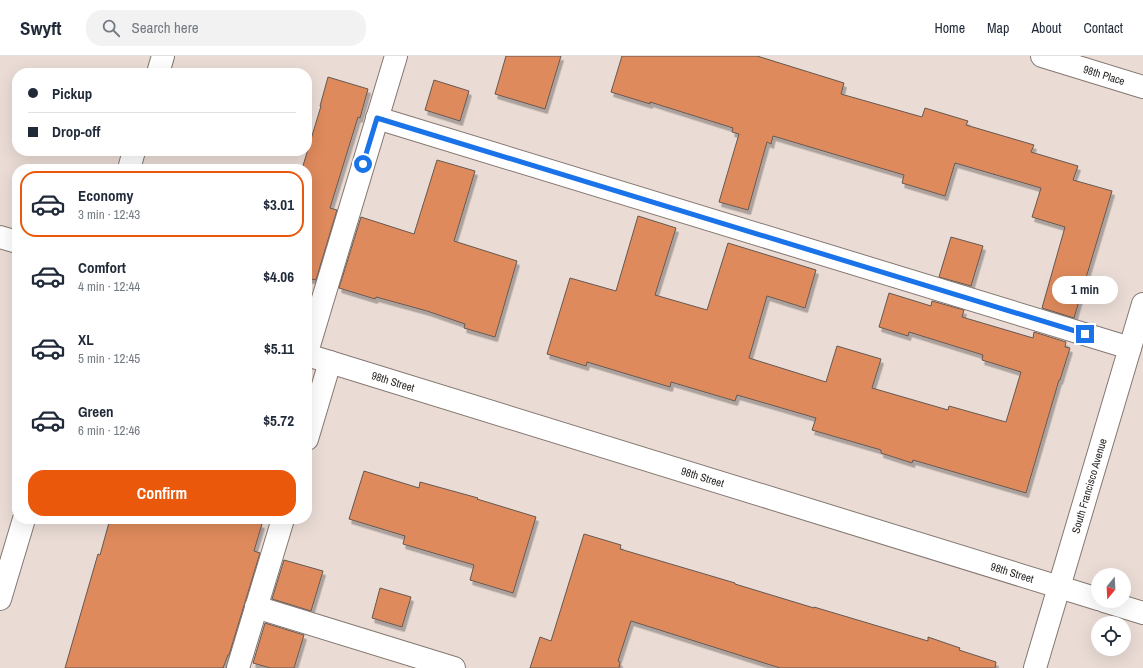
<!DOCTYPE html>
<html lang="en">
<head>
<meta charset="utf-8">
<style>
	:root { --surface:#fff; --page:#f2f2f3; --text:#1f2937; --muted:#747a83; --line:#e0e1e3; --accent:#ea580c }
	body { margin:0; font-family:"Archivo Narrow",sans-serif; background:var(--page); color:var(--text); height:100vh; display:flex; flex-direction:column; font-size:15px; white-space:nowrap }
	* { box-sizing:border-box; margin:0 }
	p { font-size:13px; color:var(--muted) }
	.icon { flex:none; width:22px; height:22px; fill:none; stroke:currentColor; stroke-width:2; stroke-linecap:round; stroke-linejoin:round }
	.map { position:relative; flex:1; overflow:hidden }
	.drawer { position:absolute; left:12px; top:108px; width:300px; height:360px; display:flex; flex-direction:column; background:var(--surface); border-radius:16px; box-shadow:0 4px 16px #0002 }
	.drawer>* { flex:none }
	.guide { position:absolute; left:12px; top:12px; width:300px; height:88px; border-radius:16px; box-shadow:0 4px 16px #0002; display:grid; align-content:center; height:88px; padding:0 16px; background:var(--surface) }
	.needle { width:26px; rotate:198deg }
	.controls { position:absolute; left:1091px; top:512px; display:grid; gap:8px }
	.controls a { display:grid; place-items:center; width:40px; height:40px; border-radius:50%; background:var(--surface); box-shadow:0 4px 16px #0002; font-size:20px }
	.end { position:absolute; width:18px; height:18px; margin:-9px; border:5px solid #1a73e8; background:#fff; box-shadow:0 0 0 2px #fff }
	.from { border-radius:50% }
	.bubble { position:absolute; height:28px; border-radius:14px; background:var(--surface); box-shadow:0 4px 16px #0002; font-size:13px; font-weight:800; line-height:28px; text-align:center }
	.guide b { display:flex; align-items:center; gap:14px; height:38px; font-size:15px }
	.guide b+b { border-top:1px solid var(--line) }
	.guide i { width:10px; height:10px; background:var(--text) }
	ul { padding:7px 0 0; list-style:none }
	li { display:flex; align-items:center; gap:12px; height:66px; margin:0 8px 6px; padding:0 8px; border:2px solid transparent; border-radius:16px }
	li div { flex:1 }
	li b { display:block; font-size:15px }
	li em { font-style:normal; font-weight:800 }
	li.active { border-color:var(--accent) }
	li>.icon { width:36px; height:36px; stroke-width:1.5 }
	.cta { display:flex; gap:8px; margin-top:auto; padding:8px 16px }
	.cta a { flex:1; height:46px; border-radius:16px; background:var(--accent); color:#fff; font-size:16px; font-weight:800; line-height:46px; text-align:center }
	header { display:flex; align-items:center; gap:24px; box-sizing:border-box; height:56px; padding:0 20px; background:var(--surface); border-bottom:1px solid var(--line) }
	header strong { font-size:19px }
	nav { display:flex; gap:22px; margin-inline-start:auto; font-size:14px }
	.search { width:280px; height:36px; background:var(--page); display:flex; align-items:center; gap:10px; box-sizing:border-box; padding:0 14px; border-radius:16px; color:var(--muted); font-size:15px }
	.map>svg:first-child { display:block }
	.building { fill:#de8a5b; stroke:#645852; filter:url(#shadow) }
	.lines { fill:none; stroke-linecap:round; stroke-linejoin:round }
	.minor-casing { stroke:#847771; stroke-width:24 }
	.minor { stroke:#fff; stroke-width:22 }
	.route { stroke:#1a73e8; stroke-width:5 }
	.labels { text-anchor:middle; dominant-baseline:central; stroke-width:3; stroke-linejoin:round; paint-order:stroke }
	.street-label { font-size:11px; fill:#2a2522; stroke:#f7e9e2 }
</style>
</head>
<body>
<header>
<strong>Swyft</strong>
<div class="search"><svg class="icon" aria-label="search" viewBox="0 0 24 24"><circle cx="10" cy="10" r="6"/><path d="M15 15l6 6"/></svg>Search here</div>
<nav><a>Home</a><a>Map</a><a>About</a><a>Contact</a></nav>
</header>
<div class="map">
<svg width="1143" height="612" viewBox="0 0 1143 612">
	<defs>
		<filter id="shadow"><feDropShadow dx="2.5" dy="4.5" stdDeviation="0" flood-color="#0004"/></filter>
	</defs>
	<rect width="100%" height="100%" fill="#eadcd5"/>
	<path class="building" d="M 506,0 L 561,0 L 545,53 L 495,38 Z
		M 622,0 L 757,0 L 844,27 L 841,38 L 922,61 L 925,52 L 968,65 L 966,69 L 1034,89 L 1031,96 L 1078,110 L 1073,124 L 1112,135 L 1074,262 L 1042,252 L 1065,171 L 1032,161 L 1041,132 L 955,107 L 945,140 L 902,127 L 904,119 L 773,80 L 771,88 L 767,86 L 748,154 L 719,146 L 739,78 L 732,76 L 733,72 L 650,46 L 650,48 L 611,36 Z
		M 328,21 L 368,33 L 360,62 L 358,61 L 330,152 L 337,154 L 316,224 L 307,222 L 307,113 L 302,113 L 321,50 L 320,50 Z
		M 434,24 L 469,35 L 460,65 L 425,54 Z
		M 437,104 L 475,115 L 454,185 L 517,205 L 495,281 L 464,272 L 465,268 L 427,255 L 376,241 L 375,243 L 339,232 L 361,161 L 414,178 Z
		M 638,160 L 676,172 L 655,239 L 707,254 L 728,187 L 816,214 L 805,252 L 767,240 L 749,302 L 826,326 L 837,290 L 881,303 L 872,332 L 948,354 L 949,350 L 1006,366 L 1021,316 L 982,304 L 983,299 L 909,276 L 908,280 L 879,271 L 889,237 L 931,250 L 932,245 L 964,254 L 962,261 L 1033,282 L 1034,276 L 1066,286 L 1065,291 L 1070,292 L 1060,324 L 1059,324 L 1026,437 L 913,404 L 912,407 L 881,397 L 881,394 L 812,374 L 816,362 L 737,339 L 735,345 L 671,326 L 670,331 L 587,306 L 586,310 L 547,298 L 570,222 L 616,235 Z
		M 951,181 L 983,190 L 971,230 L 939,221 Z
		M 364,415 L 419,432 L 420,426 L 478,442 L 477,443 L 536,461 L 513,537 L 470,524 L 474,509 L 403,488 L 405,480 L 349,463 Z
		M 110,463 L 247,463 L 262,468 L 254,495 L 260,497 L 229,599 L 228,599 L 223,612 L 65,612 L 98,498 L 100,499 Z
		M 584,478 L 621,489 L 620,493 L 735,527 L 735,528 L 814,552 L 814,551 L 928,585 L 928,581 L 960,592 L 959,594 L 996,606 L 995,612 L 780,612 L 631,565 L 618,605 L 620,606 L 619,612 L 530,612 L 540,581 L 551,585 Z
		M 284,504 L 323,515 L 311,555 L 272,543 Z
		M 380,532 L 411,541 L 402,571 L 372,562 Z
		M 265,567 L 304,579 L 294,612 L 270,612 L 253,607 Z"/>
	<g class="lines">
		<defs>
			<g id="minor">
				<path id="s1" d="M 1042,0 L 1143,31"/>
				<path d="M 158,17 L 163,0"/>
				<path d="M 377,62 L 1130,292"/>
				<path d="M 129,113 L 134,95"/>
				<path d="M 0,181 L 17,186"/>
				<path d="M 307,296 L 396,0"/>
				<path id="s2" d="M 307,299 L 1098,543"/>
				<path d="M 307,383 L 330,306"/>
				<path d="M 0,543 L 24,463"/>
				<path d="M 1104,545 L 1143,557"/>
				<path d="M 256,551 L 454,612"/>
				<path d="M 238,612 L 283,463"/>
				<path id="s3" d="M 1035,612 L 1143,248"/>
			</g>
		</defs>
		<use href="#minor" class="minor-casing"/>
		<use href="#minor" class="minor"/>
	</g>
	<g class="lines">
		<path class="route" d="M 363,108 L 377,62 L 1085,278"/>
	</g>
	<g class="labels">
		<g class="street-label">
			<text stroke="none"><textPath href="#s1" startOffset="65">98th Place</textPath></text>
			<text stroke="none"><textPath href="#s2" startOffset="90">98th Street</textPath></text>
			<text stroke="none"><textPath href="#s2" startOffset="414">98th Street</textPath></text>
			<text stroke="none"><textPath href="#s3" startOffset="190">South Francisco Avenue</textPath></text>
			<text stroke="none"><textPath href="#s2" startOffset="738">98th Street</textPath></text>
		</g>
	</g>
</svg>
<div class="controls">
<a><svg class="needle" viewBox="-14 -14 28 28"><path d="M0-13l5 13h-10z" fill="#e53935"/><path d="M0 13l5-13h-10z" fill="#747a83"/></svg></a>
<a><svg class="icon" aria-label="locate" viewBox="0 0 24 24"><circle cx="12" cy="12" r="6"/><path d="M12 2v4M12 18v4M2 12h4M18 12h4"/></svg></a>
</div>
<i class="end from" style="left:363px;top:108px"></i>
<i class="end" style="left:1085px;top:278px"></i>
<div class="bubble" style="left:1052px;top:220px;width:66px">1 min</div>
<div class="guide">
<b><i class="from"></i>Pickup</b>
<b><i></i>Drop-off</b>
</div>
<section class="drawer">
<ul>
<li class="active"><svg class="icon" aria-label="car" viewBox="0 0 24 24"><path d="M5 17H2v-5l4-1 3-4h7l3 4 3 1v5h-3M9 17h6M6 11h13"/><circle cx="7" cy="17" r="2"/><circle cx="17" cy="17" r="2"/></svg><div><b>Economy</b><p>3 min · 12:43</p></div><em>$3.01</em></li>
<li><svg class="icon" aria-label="car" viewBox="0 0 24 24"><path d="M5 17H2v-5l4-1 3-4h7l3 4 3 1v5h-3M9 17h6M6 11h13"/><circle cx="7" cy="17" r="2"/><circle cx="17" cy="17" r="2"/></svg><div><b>Comfort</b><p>4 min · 12:44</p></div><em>$4.06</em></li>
<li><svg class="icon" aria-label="car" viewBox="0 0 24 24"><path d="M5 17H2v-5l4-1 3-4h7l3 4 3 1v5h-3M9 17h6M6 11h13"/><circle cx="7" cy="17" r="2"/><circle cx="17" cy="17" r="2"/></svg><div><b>XL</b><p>5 min · 12:45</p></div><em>$5.11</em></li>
<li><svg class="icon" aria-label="car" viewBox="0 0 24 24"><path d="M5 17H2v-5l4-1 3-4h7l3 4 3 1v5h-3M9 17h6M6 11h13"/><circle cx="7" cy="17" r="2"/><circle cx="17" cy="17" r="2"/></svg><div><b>Green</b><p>6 min · 12:46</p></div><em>$5.72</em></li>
</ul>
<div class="cta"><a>Confirm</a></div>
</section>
</div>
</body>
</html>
